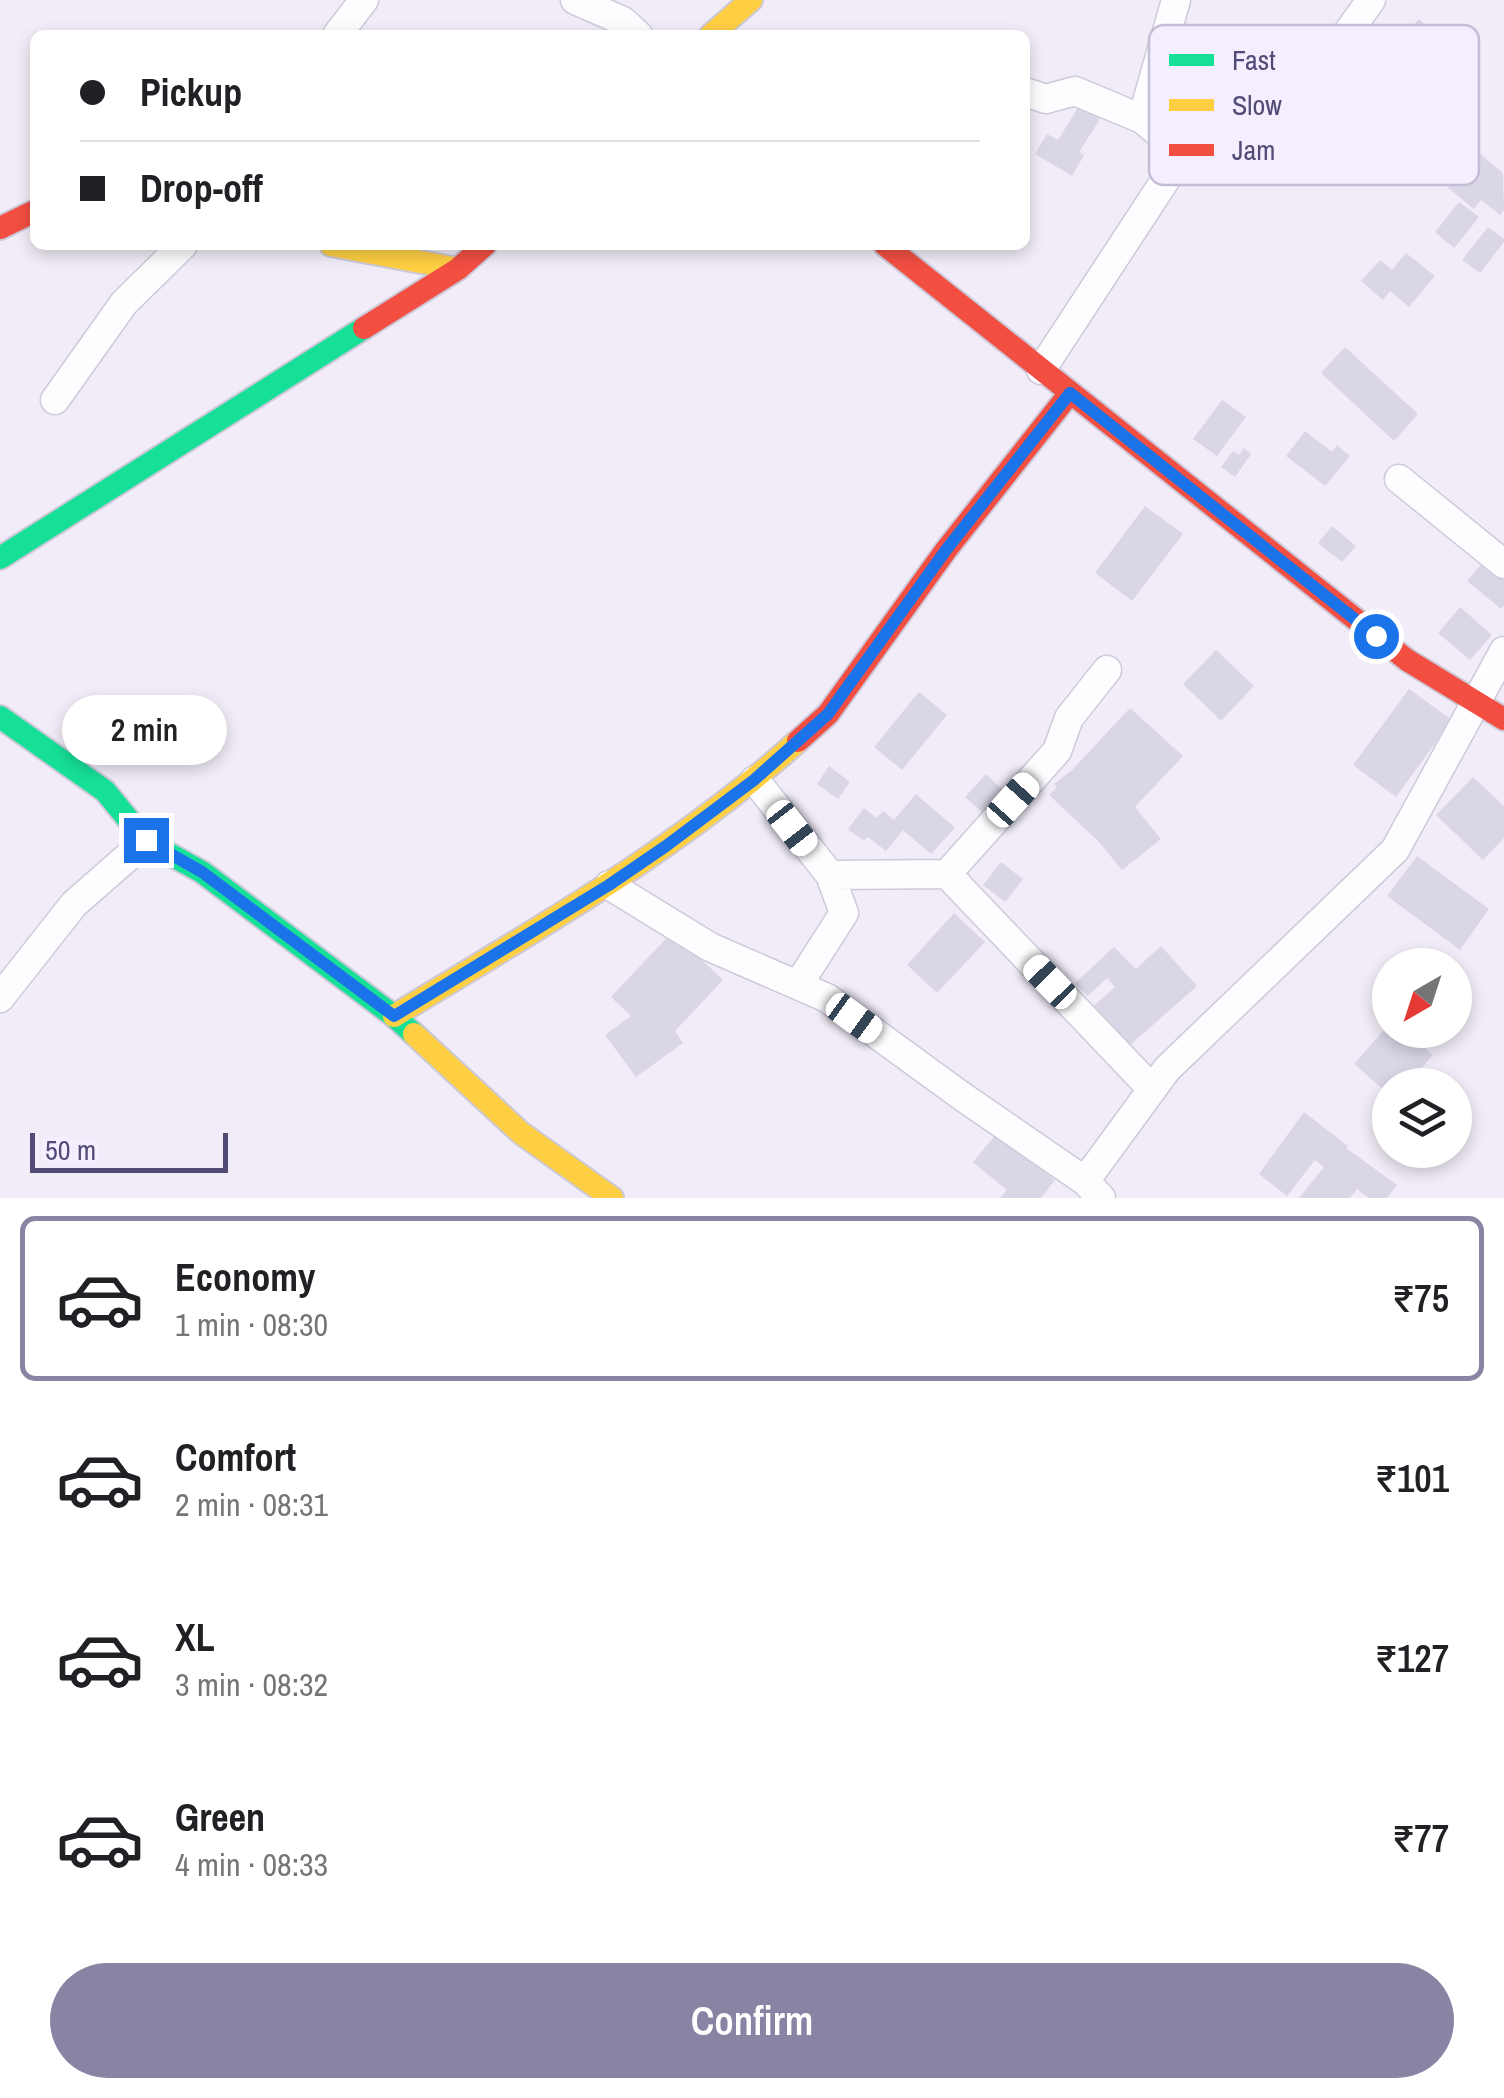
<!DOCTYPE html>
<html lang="en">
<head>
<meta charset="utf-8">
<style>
	:root { --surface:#fff; --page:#f6f6f6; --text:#202124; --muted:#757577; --line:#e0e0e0; --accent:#8a83a3 }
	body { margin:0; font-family:"Archivo Narrow",sans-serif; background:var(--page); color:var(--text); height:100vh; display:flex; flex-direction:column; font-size:38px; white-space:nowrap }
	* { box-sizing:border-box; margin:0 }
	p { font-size:32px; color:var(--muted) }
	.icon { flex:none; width:55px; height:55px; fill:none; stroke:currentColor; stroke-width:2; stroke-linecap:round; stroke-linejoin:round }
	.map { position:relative; height:1198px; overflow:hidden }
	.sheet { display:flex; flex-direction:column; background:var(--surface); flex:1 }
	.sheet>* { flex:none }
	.top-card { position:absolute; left:30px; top:30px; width:1000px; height:220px; border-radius:15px; box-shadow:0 5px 15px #0003; display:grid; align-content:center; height:220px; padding:0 50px; background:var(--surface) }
	.needle { width:65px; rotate:219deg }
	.controls { position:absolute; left:1372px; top:948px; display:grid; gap:20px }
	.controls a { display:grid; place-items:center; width:100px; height:100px; border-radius:50%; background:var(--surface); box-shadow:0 5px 15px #0003; font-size:50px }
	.scale { position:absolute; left:30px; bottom:25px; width:198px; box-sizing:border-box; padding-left:10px; border:5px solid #524b76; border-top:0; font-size:28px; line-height:35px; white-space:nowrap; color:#524b76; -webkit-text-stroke:8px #f5eeff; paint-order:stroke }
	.end { position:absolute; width:45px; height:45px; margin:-22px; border:12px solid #1a73e8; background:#fff; box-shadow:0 0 0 5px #fff }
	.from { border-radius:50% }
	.bubble { position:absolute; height:70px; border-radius:35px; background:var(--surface); box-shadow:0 5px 15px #0003; font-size:32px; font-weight:600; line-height:70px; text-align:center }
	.car { position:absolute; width:30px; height:60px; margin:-30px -15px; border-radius:12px; box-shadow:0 0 8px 2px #0007; background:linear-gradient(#fff 24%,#345 0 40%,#fff 0 76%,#345 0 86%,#fff 0) }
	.top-card b { display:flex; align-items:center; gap:35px; height:95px; font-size:38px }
	.top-card b+b { border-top:2px solid var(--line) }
	.top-card i { width:25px; height:25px; background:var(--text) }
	ul { padding:18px 0 0; list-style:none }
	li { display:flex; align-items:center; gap:30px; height:165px; margin:0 20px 15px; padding:0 30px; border:5px solid transparent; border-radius:15px }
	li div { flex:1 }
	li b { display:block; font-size:38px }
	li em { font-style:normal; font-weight:600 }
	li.on { border-color:var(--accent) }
	li>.icon { width:90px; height:90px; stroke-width:1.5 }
	.primary-button { display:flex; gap:20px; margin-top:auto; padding:20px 50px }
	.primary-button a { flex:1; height:115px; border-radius:60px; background:var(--accent); color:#fff; font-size:40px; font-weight:600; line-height:115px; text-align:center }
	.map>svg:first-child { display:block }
	.building { fill:#dad6e6 }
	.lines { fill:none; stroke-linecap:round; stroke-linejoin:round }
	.street-casing { stroke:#cdcad9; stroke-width:31 }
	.fast-casing { stroke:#ccc8d8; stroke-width:26 }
	.slow-casing { stroke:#ccc8d8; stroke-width:26 }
	.jam-casing { stroke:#ccc8d8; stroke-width:26 }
	.street { stroke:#fdfcfe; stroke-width:28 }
	.fast { stroke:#16e098; stroke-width:22 }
	.slow { stroke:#ffcf43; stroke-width:22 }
	.jam { stroke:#f24e42; stroke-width:22 }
	.route { stroke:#1a73e8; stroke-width:12 }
	.key { fill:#f5eeff; stroke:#c4bdd6; stroke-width:2.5 }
	.key-label { font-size:28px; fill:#524b76 }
</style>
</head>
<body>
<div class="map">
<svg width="1504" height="1198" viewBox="0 0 1504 1198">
	<rect width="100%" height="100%" fill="#f1ecf7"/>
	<path class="building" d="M 1419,19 L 1437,37 L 1407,69 L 1450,111 L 1417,144 L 1412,139 L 1405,148 L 1391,136 L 1366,160 L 1311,104 L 1383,30 L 1397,43 Z
		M 1079,106 L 1100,119 L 1079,152 L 1084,155 L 1072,176 L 1035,154 L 1047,134 L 1058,140 Z
		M 1478,152 L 1503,173 L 1504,210 L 1500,215 L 1481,200 L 1474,209 L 1448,188 Z
		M 1459,202 L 1479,217 L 1454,248 L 1435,232 Z
		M 1488,227 L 1504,239 L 1504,242 L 1480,273 L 1462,260 Z
		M 1406,253 L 1435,276 L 1409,307 L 1390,291 L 1383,300 L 1361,281 L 1380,260 L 1392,270 Z
		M 1345,347 L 1418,414 L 1394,441 L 1321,373 Z
		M 1222,400 L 1246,417 L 1217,456 L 1193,439 Z
		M 1305,431 L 1332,452 L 1337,445 L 1350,456 L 1325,486 L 1286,456 Z
		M 1244,448 L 1251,454 L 1235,477 L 1221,467 L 1233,451 L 1239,455 Z
		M 1145,506 L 1183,534 L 1132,601 L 1095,573 Z
		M 1332,526 L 1356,546 L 1342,562 L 1318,543 Z
		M 1484,561 L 1504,577 L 1504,605 L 1501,609 L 1467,581 Z
		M 1460,607 L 1492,635 L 1470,660 L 1438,633 Z
		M 1216,650 L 1254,686 L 1221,721 L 1183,684 Z
		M 1409,689 L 1452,720 L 1396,797 L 1353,765 Z
		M 919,692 L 947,715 L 902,770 L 874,747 Z
		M 1130,708 L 1183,756 L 1135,807 L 1161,839 L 1122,870 L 1099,842 L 1049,795 L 1057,787 L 1054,784 L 1072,770 Z
		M 829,766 L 850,782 L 838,799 L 817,784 Z
		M 986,774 L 1005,792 L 984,814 L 965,797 Z
		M 1473,777 L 1504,806 L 1504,838 L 1483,860 L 1436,815 Z
		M 916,794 L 955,828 L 931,854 L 903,830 L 886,851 L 868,837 L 864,841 L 848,829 L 864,808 L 877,818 L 883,811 L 894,820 Z
		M 1417,856 L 1489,909 L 1460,950 L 1387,896 Z
		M 1001,862 L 1023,879 L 1005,902 L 983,885 Z
		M 954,913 L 985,942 L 937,993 L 907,965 Z
		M 672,932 L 723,980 L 675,1031 L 683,1043 L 636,1077 L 605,1035 L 631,1016 L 611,997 Z
		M 1161,946 L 1197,986 L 1129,1046 L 1094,1006 L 1115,987 L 1107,978 L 1088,996 L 1075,983 L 1114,947 L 1136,969 Z
		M 1390,1023 L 1390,1030 L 1404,1030 L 1433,1055 L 1406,1085 L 1390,1085 L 1390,1095 L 1354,1064 Z
		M 1304,1112 L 1348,1146 L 1346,1148 L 1397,1185 L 1387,1198 L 1369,1198 L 1357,1189 L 1350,1198 L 1299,1198 L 1324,1167 L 1315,1160 L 1287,1196 L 1259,1174 Z
		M 997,1133 L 1055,1180 L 1041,1198 L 1000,1198 L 1007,1190 L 973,1162 Z"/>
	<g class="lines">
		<defs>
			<path id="street" d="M 575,0 L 623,21 L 638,35
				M 337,35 L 364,0
				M 1025,92 L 1046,99 L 1075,91 L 1142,119 L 1183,153 L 1210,165 L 1238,157 L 1286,119 L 1371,0
				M 1142,119 L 1176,0
				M 1041,370 L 1183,153
				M 55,400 L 124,303 L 183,245
				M 1399,479 L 1504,564
				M 755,780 L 830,875 L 844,913 L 798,985
				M 947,874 L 1152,1089
				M 830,875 L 947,874 L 1057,751 L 1069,718 L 1107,670
				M 609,885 L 710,947 L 827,998 L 963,1097 L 1085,1181 L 1101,1198
				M 0,998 L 74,904 L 146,841
				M 1085,1181 L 1167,1069 L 1395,850 L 1504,651"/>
			<path id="fast" d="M 0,558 L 364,328
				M 0,717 L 105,791 L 146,841 L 202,872 L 394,1016 L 414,1034"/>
			<path id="slow" d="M 711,35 L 751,0
				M 331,245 L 458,269
				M 394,1016 C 533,931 676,851 798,741
				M 414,1034 L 521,1133 L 612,1198"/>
			<path id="jam" d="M 0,228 L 35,211
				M 885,245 L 1407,660 L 1504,719
				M 364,328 L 458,269 L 485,245
				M 798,741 L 828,714 L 946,550 L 1070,393"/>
		</defs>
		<use href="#street" class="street-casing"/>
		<use href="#fast" class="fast-casing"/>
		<use href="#slow" class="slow-casing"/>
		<use href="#jam" class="jam-casing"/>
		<use href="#street" class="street"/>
		<use href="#fast" class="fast"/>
		<use href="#slow" class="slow"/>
		<use href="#jam" class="jam"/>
	</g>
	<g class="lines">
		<path class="route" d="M 146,840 L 202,872 L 394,1016 L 609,885 L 666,846 L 754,780 L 828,714 L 946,550 L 1070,393 L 1376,636"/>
	</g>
	<rect x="1149" y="25" width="330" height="160" rx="15" class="key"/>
	<rect x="1169" y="54" width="45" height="12" fill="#16e098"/>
	<rect x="1169" y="99" width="45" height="12" fill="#ffcf43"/>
	<rect x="1169" y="144" width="45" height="12" fill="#f24e42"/>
	<g class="key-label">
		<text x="1232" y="70">Fast</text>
		<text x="1232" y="115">Slow</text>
		<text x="1232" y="160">Jam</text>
	</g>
</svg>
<div class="controls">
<a><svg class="needle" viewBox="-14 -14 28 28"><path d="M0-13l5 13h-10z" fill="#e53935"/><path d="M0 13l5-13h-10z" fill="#757577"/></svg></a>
<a><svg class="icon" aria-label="layers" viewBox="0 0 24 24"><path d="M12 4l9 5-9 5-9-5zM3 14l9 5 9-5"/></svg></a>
</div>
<div class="scale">50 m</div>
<i class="end from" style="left:1376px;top:636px"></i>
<i class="end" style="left:146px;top:840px"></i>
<div class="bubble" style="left:62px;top:695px;width:165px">2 min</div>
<i class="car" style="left:1013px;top:800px;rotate:42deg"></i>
<i class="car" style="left:792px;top:828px;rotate:142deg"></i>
<i class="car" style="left:1050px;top:982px;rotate:316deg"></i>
<i class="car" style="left:854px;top:1018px;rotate:126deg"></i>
<div class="top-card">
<b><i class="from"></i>Pickup</b>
<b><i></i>Drop-off</b>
</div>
</div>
<section class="sheet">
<ul>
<li class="on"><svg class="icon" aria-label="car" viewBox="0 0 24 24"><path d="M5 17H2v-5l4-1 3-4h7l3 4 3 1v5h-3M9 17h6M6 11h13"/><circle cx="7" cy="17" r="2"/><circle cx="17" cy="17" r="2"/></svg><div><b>Economy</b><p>1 min · 08:30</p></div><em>₹75</em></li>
<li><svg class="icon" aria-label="car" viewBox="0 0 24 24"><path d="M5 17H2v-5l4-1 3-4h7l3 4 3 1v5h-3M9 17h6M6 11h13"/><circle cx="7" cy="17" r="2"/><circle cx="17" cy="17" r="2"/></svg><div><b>Comfort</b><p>2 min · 08:31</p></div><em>₹101</em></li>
<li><svg class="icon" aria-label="car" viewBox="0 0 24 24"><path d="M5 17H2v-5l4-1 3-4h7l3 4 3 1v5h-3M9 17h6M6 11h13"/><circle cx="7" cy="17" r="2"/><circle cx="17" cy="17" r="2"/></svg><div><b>XL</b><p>3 min · 08:32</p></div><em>₹127</em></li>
<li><svg class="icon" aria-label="car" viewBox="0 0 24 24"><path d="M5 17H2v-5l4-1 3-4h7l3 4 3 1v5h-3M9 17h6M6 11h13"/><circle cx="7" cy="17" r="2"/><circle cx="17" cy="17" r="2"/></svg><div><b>Green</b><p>4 min · 08:33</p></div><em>₹77</em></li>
</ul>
<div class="primary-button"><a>Confirm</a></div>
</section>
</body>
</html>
